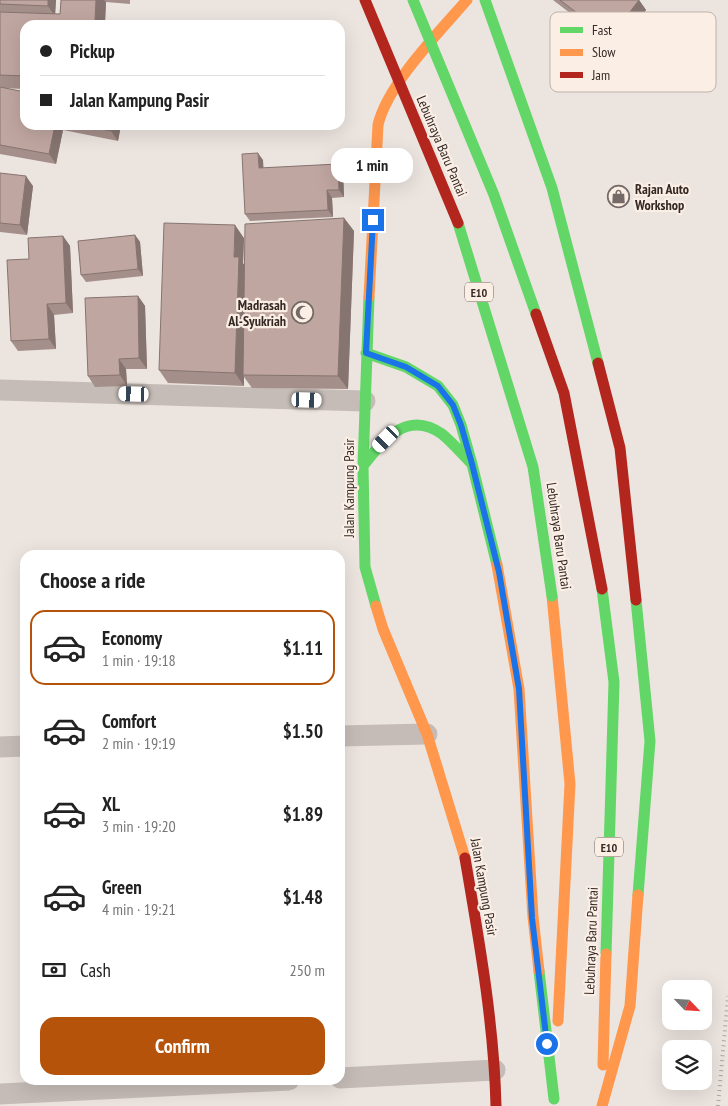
<!DOCTYPE html>
<html lang="en">
<head>
<meta charset="utf-8">
<style>
	:root { --surface:#fff; --page:#f6f6f6; --text:#222; --muted:#767676; --line:#e0e0e0; --accent:#b45309 }
	body { margin:0; font-family:"PT Sans Narrow",sans-serif; background:var(--page); color:var(--text); height:100vh; display:flex; flex-direction:column; font-size:19px; white-space:nowrap }
	* { box-sizing:border-box; margin:0 }
	p { font-size:16px; color:var(--muted) }
	.icon { flex:none; width:28px; height:28px; fill:none; stroke:currentColor; stroke-width:2; stroke-linecap:round; stroke-linejoin:round }
	.map { position:relative; flex:1; overflow:hidden }
	.details { position:absolute; left:20px; top:550px; width:325px; height:535px; display:flex; flex-direction:column; background:var(--surface); border-radius:15px; box-shadow:0 5px 20px #0002 }
	.details>* { flex:none }
	.banner { position:absolute; left:20px; top:20px; width:325px; height:110px; border-radius:15px; box-shadow:0 5px 20px #0002; display:grid; align-content:center; height:110px; padding:0 20px; background:var(--surface) }
	.needle { width:32px; rotate:115deg }
	.fabs { position:absolute; left:662px; top:980px; display:grid; gap:10px }
	.fabs a { display:grid; place-items:center; width:50px; height:50px; border-radius:10px; background:var(--surface); box-shadow:0 5px 20px #0002; font-size:25px }
	.end { position:absolute; width:22px; height:22px; margin:-11px; border:6px solid #1a73e8; background:#fff; box-shadow:0 0 0 2px #fff }
	.from { border-radius:50% }
	.bubble { position:absolute; height:35px; border-radius:15px; background:var(--surface); box-shadow:0 5px 20px #0002; font-size:16px; font-weight:700; line-height:35px; text-align:center }
	.car { position:absolute; width:15px; height:30px; margin:-15px -8px; border-radius:6px; box-shadow:0 0 4px 1px #0007; background:linear-gradient(#fff 24%,#345 0 40%,#fff 0 76%,#345 0 86%,#fff 0) }
	.banner b { display:flex; align-items:center; gap:18px; height:48px; font-size:19px }
	.banner b+b { border-top:1px solid var(--line) }
	.banner i { width:12px; height:12px; background:var(--text) }
	ul { padding:0; list-style:none }
	li { display:flex; align-items:center; gap:15px; height:75px; margin:0 10px 8px; padding:0 10px; border:2px solid transparent; border-radius:15px }
	li div { flex:1 }
	li b { display:block; font-size:19px }
	li em { font-style:normal; font-weight:700 }
	li.selected { border-color:var(--accent) }
	li>.icon { width:45px; height:45px; stroke-width:1.5 }
	h2 { padding:0 20px; font-size:22px; line-height:60px }
	.pay { display:flex; align-items:center; gap:12px; height:55px; padding:0 20px; font-size:19px }
	.pay p { margin-inline-start:auto }
	.cta { display:flex; gap:10px; margin-top:auto; padding:10px 20px }
	.cta a { flex:1; height:58px; border-radius:15px; background:var(--accent); color:#fff; font-size:20px; font-weight:700; line-height:58px; text-align:center }
	.map>svg:first-child { display:block }
	.lines { fill:none; stroke-linecap:round; stroke-linejoin:round }
	.street { stroke:#c5bcb7; stroke-width:21 }
	.fast { stroke:#63d668; stroke-width:11 }
	.slow { stroke:#ff974d; stroke-width:11 }
	.jam { stroke:#b3261e; stroke-width:11 }
	.rail { stroke:#aca5a2; stroke-width:4; stroke-dasharray:1 4; stroke-linecap:butt }
	.fast-bridge { stroke:#63d668; stroke-width:11 }
	.jam-bridge { stroke:#b3261e; stroke-width:11 }
	.wall { fill:#a58f8a }
	.shaded-wall { fill:#867470 }
	.building { fill:#c0a6a0; stroke:#867470 }
	.route { stroke:#1a73e8; stroke-width:6 }
	.labels { text-anchor:middle; dominant-baseline:central; stroke-width:4.5; stroke-linejoin:round; paint-order:stroke }
	.shield { fill:#faeee5; stroke:#70645f; stroke-width:1 }
	.shield-label { font-size:12px; font-weight:bold; fill:#352926 }
	.street-label { font-size:14px; fill:#352926; stroke:#faeee5 }
	.poi-label { font-size:14px; font-weight:bold; fill:#352926; stroke:#faeee5; text-anchor:start }
	.key { fill:#faeee5; stroke:#bfb3ac; stroke-width:1 }
	.key-label { font-size:14px; fill:#352926 }
</style>
</head>
<body>
<div class="map">
<svg width="728" height="1106" viewBox="0 0 728 1106">
	<rect width="100%" height="100%" fill="#ece4df"/>
	<g class="lines">
		<path class="street" d="M 0,390 L 365,401
			M 340,736 L 427,734
			M 0,747 L 25,746
			M 340,1078 L 495,1070
			M 0,1094 L 289,1080"/>
		<path class="fast" d="M 485,0 L 552,188 L 598,363
			M 369,297 L 363,466 L 365,567 L 376,606
			M 366,353 L 406,367 L 438,386 L 453,405 L 461,425 L 472,464 L 497,565
			M 363,466 C 382,441 407,409 442,434 C 453,443 462,454 472,464
			M 602,589 L 614,682 L 606,954
			M 636,600 L 650,741 L 638,895
			M 539,971 L 554,1099"/>
		<path class="slow" d="M 369,297 L 378,125 C 387,85 439,32 467,0
			M 497,565 L 519,689 L 533,917 L 539,971
			M 552,596 L 570,784 L 558,1021
			M 376,606 L 383,629 L 427,734 L 465,858
			M 603,1065 L 606,954
			M 602,1106 L 630,1006 L 638,895"/>
		<path class="jam" d="M 598,363 L 620,448 L 636,600
			M 465,858 C 479,940 494,1023 496,1106"/>
		<path class="rail" d="M 718,1106 L 728,996"/>
		<path class="fast-bridge" d="M 413,0 L 494,195 L 536,314
			M 458,223 L 533,467 L 552,596"/>
		<path class="jam-bridge" d="M 365,0 L 458,223
			M 536,314 L 564,393 L 602,589"/>
	</g>
	<path class="wall" d="M 0,0 L 56,0 L 55,14 L 60,14 L 61,0 L 130,0 L 130,4 L 106,2 L 105,20 L 25,25 L 25,89 L 2,88 L 25,125 L 121,125 L 118,141 L 63,130 L 56,164 L 0,154 Z
		M 553,0 L 639,0 L 646,10 L 617,49 Z
		M 263,160 L 263,168 L 338,164 L 343,171 L 344,197 L 332,198 L 333,217 L 250,221 L 245,214 Z
		M 0,173 L 33,186 L 27,235 L 0,232 Z
		M 344,218 L 354,231 L 348,389 L 252,388 L 244,377 L 244,386 L 168,383 L 159,370 L 244,238 L 243,264 L 244,265 Z
		M 135,235 L 140,242 L 143,276 L 86,282 L 81,275 Z
		M 63,236 L 70,246 L 73,313 L 54,315 L 56,349 L 18,351 L 11,341 L 29,259 Z
		M 138,296 L 145,306 L 147,369 L 126,369 L 127,386 L 95,387 L 88,376 Z"/>
	<path class="shaded-wall" d="M 48,0 L 56,0 L 55,16 L 48,6 Z
		M 96,0 L 104,0 L 106,2 L 105,25 L 95,20 Z
		M 639,0 L 646,10 L 617,49 L 610,38 Z
		M 55,125 L 59,125 L 63,130 L 56,164 L 49,154 Z
		M 112,125 L 121,125 L 118,141 L 111,131 Z
		M 258,153 L 263,160 L 264,175 L 259,168 Z
		M 338,164 L 343,171 L 344,197 L 339,190 Z
		M 26,176 L 33,186 L 27,235 L 20,225 Z
		M 327,190 L 332,198 L 333,217 L 328,210 Z
		M 344,218 L 354,231 L 348,389 L 338,376 Z
		M 235,225 L 244,238 L 243,263 L 248,270 L 243,375 L 244,377 L 244,386 L 235,373 L 234,257 Z
		M 135,235 L 140,242 L 143,276 L 138,269 Z
		M 63,236 L 70,246 L 73,313 L 66,303 Z
		M 138,296 L 145,306 L 147,369 L 139,358 Z
		M 47,304 L 54,315 L 56,349 L 49,339 Z
		M 119,359 L 126,369 L 127,386 L 120,375 Z"/>
	<path class="building" d="M 0,0 L 48,0 L 48,6 L 0,4 Z
		M 61,0 L 96,0 L 95,20 L 112,21 L 112,25 L 25,25 L 25,76 L 0,75 L 0,12 L 60,14 Z
		M 560,0 L 639,0 L 610,38 Z
		M 0,87 L 25,92 L 25,125 L 55,125 L 49,154 L 0,145 Z
		M 81,125 L 112,125 L 111,131 Z
		M 258,153 L 259,168 L 338,164 L 339,190 L 327,190 L 328,210 L 245,214 L 242,154 Z
		M 0,173 L 26,176 L 20,225 L 0,223 Z
		M 344,218 L 338,376 L 243,375 L 245,224 Z
		M 164,223 L 235,225 L 234,257 L 239,257 L 235,373 L 159,370 Z
		M 135,235 L 138,269 L 81,275 L 78,241 Z
		M 63,236 L 66,303 L 47,304 L 49,339 L 11,341 L 7,260 L 29,259 L 28,238 Z
		M 138,296 L 139,358 L 119,359 L 120,375 L 88,376 L 85,298 Z"/>
	<g class="lines">
		<path class="route" d="M 373,220 L 366,353 L 406,367 L 438,386 L 453,405 L 461,425 L 472,464 L 499,572 L 519,689 L 532,918 L 547,1044"/>
	</g>
	<defs>
		<symbol id="shop-ring" viewBox="-11 -11 22 22"><circle r="9.5" fill="#faeee5" stroke="#756a67" stroke-width="1.5"/><path d="M-5-2.5h2.3a2.7 3.5 0 0 1 5.4 0H5L5.5 6h-11ZM-1.5-2.5h3a1.5 2.3 0 0 0-3 0Z" fill="#756a67"/></symbol>
		<symbol id="mosque-ring" viewBox="-11 -11 22 22"><circle r="9.5" fill="#faeee5" stroke="#756a67" stroke-width="1.5"/><path d="M3.5-4.9A6 6 0 1 0 3.5 4.9A5 5 0 1 1 3.5-4.9Z" fill="#756a67"/></symbol>
	</defs>
	<g fill-rule="evenodd">
		<use href="#shop-ring" x="606" y="184" width="25" height="25"/>
		<use href="#mosque-ring" x="290" y="300" width="25" height="25"/>
	</g>
	<g class="labels">
		<g class="shield">
			<rect x="465" y="282.5" width="28" height="19" rx="4"/>
			<rect x="595" y="837.5" width="28" height="19" rx="4"/>
		</g>
		<g class="shield-label">
			<text x="479" y="292">E10</text>
			<text x="609" y="847">E10</text>
		</g>
		<g class="street-label">
			<text transform="translate(442 146) rotate(67)">Lebuhraya Baru Pantai</text>
			<text transform="translate(349 488) rotate(-90)">Jalan Kampung Pasir</text>
			<text transform="translate(559 536) rotate(82)">Lebuhraya Baru Pantai</text>
			<text transform="translate(484 887) rotate(80)">Jalan Kampung Pasir</text>
			<text transform="translate(591 941) rotate(-88)">Lebuhraya Baru Pantai</text>
		</g>
		<g class="poi-label">
			<text x="635" y="189">Rajan Auto<tspan x="635" dy="16">Workshop</tspan></text>
			<text x="286" y="305" text-anchor="end">Madrasah<tspan x="286" dy="16">Al-Syukriah</tspan></text>
		</g>
	</g>
	<rect x="550" y="12" width="166" height="80" rx="8" class="key"/>
	<rect x="560" y="27" width="23" height="6" fill="#63d668"/>
	<rect x="560" y="49" width="23" height="7" fill="#ff974d"/>
	<rect x="560" y="72" width="23" height="6" fill="#b3261e"/>
	<g class="key-label">
		<text x="592" y="35">Fast</text>
		<text x="592" y="57">Slow</text>
		<text x="592" y="80">Jam</text>
	</g>
</svg>
<div class="fabs">
<a><svg class="needle" viewBox="-14 -14 28 28"><path d="M0-13l5 13h-10z" fill="#e53935"/><path d="M0 13l5-13h-10z" fill="#767676"/></svg></a>
<a><svg class="icon" aria-label="layers" viewBox="0 0 24 24"><path d="M12 4l9 5-9 5-9-5zM3 14l9 5 9-5"/></svg></a>
</div>
<i class="end from" style="left:547px;top:1044px"></i>
<i class="end" style="left:373px;top:220px"></i>
<div class="bubble" style="left:331px;top:148px;width:82px">1 min</div>
<i class="car" style="left:134px;top:394px;rotate:272deg"></i>
<i class="car" style="left:307px;top:400px;rotate:92deg"></i>
<i class="car" style="left:386px;top:439px;rotate:225deg"></i>
<div class="banner">
<b><i class="from"></i>Pickup</b>
<b><i></i>Jalan Kampung Pasir</b>
</div>
<section class="details">
<h2>Choose a ride</h2>
<ul>
<li class="selected"><svg class="icon" aria-label="car" viewBox="0 0 24 24"><path d="M5 17H2v-5l4-1 3-4h7l3 4 3 1v5h-3M9 17h6M6 11h13"/><circle cx="7" cy="17" r="2"/><circle cx="17" cy="17" r="2"/></svg><div><b>Economy</b><p>1 min · 19:18</p></div><em>$1.11</em></li>
<li><svg class="icon" aria-label="car" viewBox="0 0 24 24"><path d="M5 17H2v-5l4-1 3-4h7l3 4 3 1v5h-3M9 17h6M6 11h13"/><circle cx="7" cy="17" r="2"/><circle cx="17" cy="17" r="2"/></svg><div><b>Comfort</b><p>2 min · 19:19</p></div><em>$1.50</em></li>
<li><svg class="icon" aria-label="car" viewBox="0 0 24 24"><path d="M5 17H2v-5l4-1 3-4h7l3 4 3 1v5h-3M9 17h6M6 11h13"/><circle cx="7" cy="17" r="2"/><circle cx="17" cy="17" r="2"/></svg><div><b>XL</b><p>3 min · 19:20</p></div><em>$1.89</em></li>
<li><svg class="icon" aria-label="car" viewBox="0 0 24 24"><path d="M5 17H2v-5l4-1 3-4h7l3 4 3 1v5h-3M9 17h6M6 11h13"/><circle cx="7" cy="17" r="2"/><circle cx="17" cy="17" r="2"/></svg><div><b>Green</b><p>4 min · 19:21</p></div><em>$1.48</em></li>
</ul>
<div class="pay"><svg class="icon" aria-label="cash" viewBox="0 0 24 24"><path d="M3 7h18v10H3z"/><circle cx="12" cy="12" r="2"/></svg>Cash<p>250 m</p></div>
<div class="cta"><a>Confirm</a></div>
</section>
</div>
</body>
</html>
